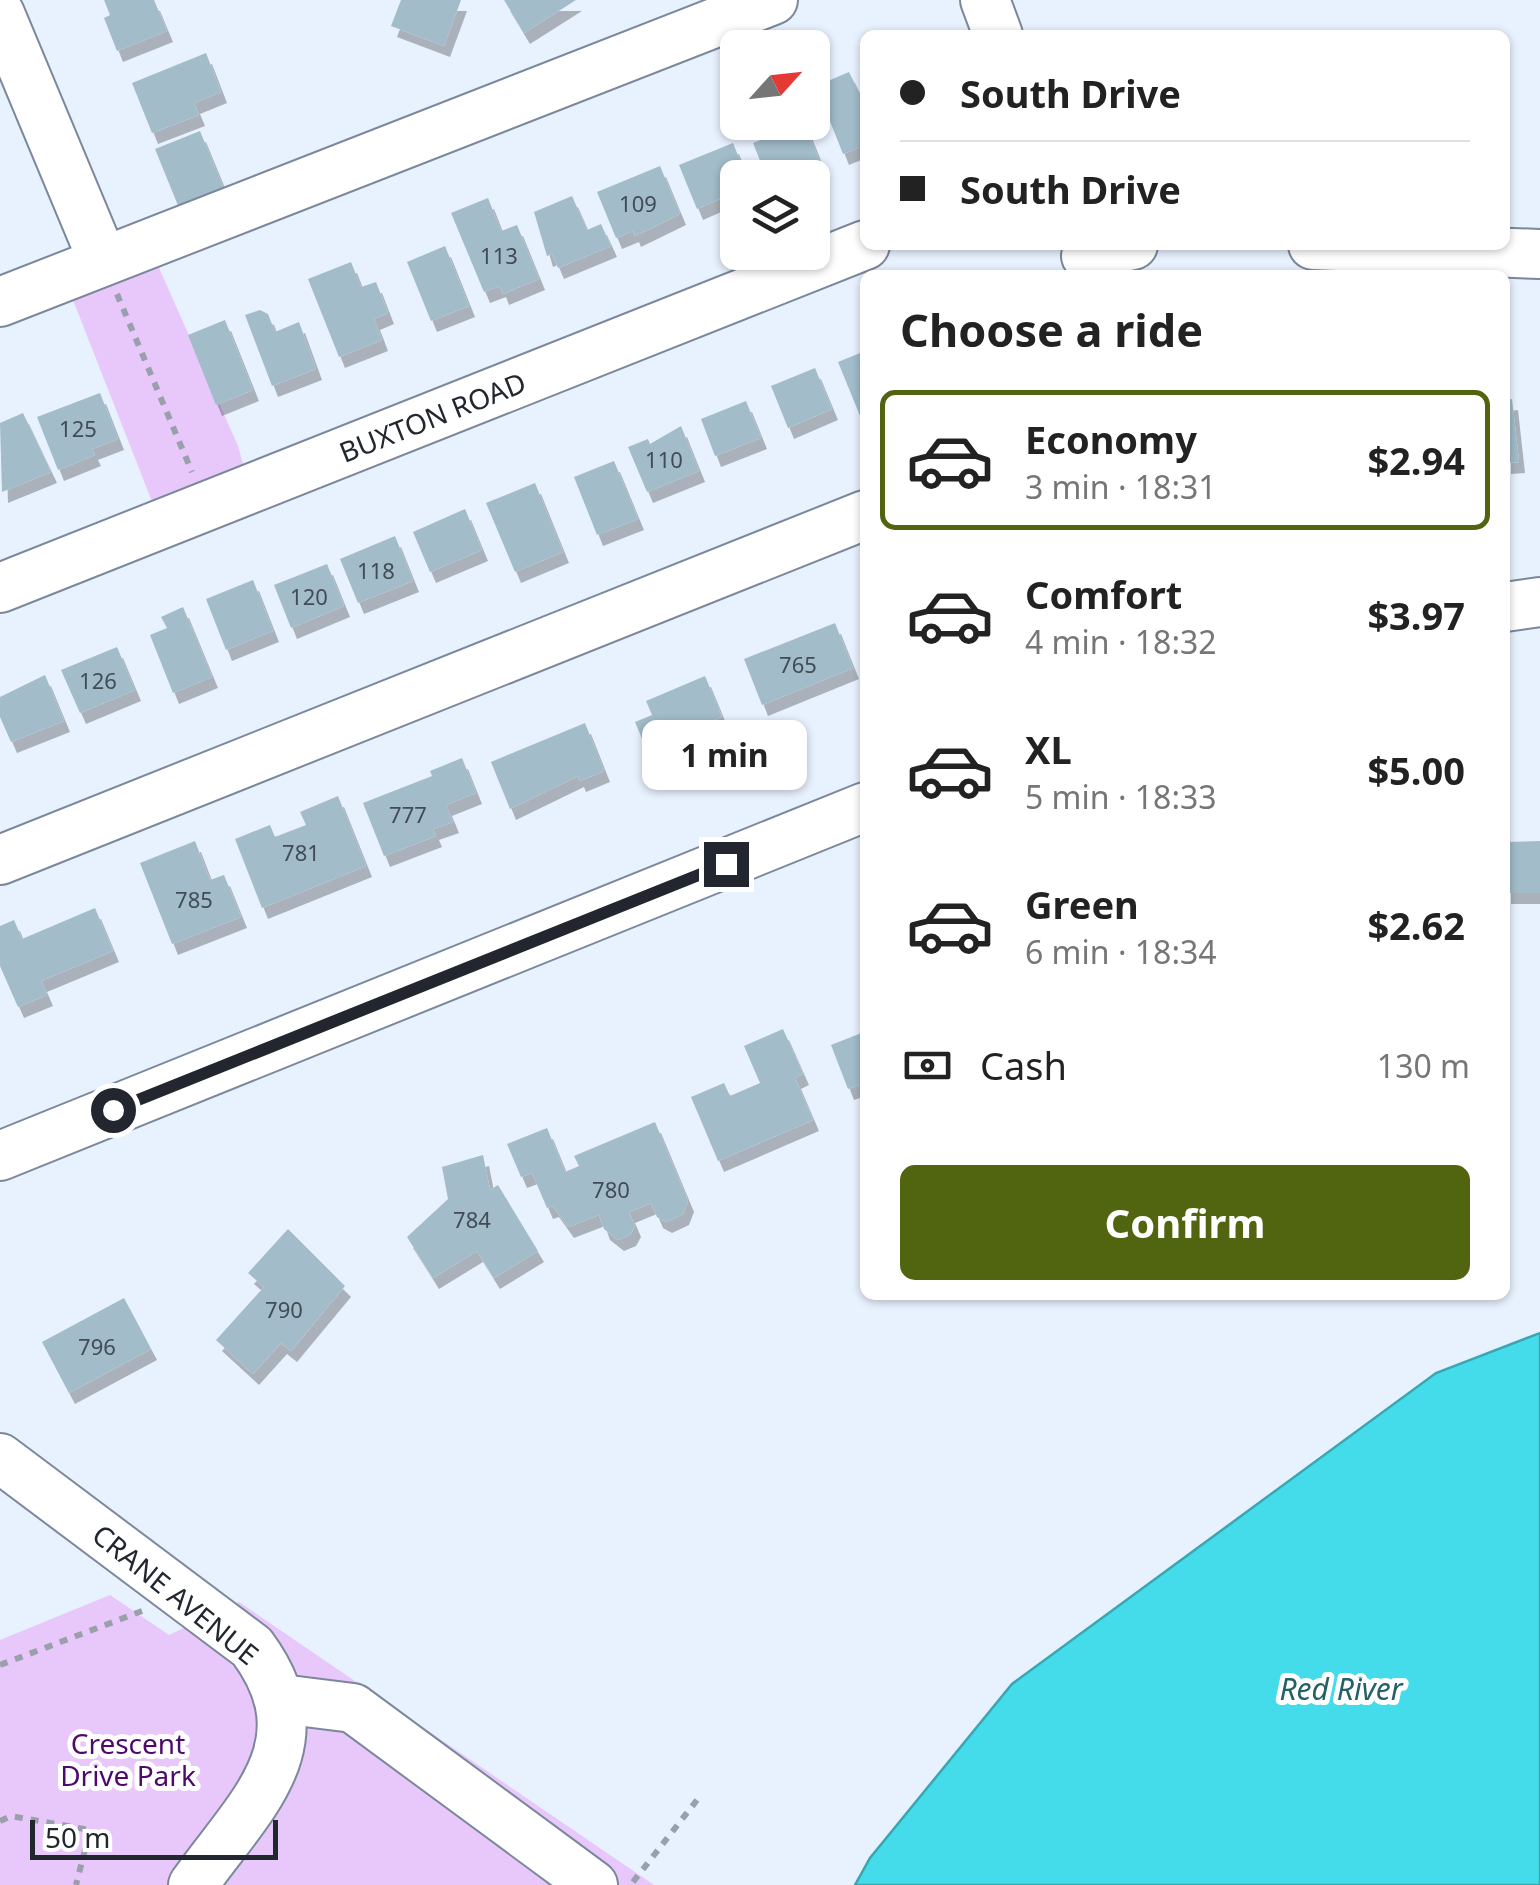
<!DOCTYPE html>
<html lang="en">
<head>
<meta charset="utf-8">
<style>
	:root { --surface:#fff; --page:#f2f2f2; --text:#222; --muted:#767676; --line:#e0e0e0; --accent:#516511 }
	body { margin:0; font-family:"Noto Sans",sans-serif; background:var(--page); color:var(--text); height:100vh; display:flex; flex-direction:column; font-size:38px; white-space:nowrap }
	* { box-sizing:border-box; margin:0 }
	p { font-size:32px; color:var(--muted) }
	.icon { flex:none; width:55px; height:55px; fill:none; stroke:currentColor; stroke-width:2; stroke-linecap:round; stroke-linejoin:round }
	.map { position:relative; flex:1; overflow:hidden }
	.sheet { position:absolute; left:860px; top:270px; width:650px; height:1030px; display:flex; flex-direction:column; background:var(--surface); border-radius:15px; box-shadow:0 2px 8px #0004 }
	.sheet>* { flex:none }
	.banner { position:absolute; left:860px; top:30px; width:650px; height:220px; border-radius:15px; box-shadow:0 2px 8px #0004; display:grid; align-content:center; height:220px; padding:0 40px; background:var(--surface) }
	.needle { width:65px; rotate:63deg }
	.controls { position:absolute; left:720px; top:30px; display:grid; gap:20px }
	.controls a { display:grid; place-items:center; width:110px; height:110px; border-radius:15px; background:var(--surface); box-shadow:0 2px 8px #0004; font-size:50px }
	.scale { position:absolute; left:30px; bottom:25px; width:248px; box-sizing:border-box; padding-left:10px; border:5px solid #22272f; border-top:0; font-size:28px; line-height:35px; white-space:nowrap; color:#22272f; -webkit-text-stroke:8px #fff; paint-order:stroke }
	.end { position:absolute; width:45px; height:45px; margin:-22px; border:12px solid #22272f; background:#fff; box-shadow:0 0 0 5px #fff }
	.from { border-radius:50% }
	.bubble { position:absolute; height:70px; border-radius:15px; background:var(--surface); box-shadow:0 2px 8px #0004; font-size:32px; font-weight:700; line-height:70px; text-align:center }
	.banner b { display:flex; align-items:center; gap:35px; height:95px; font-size:38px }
	.banner b+b { border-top:2px solid var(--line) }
	.banner i { width:25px; height:25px; background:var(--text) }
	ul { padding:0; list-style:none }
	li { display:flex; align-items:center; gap:30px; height:140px; margin:0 20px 15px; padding:0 20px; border:5px solid transparent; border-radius:15px }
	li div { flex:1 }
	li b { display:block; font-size:38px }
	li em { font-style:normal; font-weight:700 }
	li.selected { border-color:var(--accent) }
	li>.icon { width:90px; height:90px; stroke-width:1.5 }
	h2 { padding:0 40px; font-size:45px; line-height:120px }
	.pay { display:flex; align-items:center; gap:25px; height:110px; padding:0 40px; font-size:38px }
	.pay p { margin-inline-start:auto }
	.primary-button { display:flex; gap:20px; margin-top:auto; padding:20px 40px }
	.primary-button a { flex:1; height:115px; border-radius:15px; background:var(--accent); color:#fff; font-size:40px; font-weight:700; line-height:115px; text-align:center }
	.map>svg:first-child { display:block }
	.green { fill:#e8c7fb }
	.water { fill:#44dcea; stroke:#3aa6b2; stroke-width:2.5 }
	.building { fill:#a2bcca; filter:url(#shadow) }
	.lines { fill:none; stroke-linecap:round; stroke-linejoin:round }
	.minor-casing { stroke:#7b889c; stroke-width:52 }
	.path { stroke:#99a0ab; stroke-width:6; stroke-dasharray:8 8; stroke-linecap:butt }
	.minor { stroke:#fff; stroke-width:48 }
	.route { stroke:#22272f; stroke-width:12 }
	.labels { text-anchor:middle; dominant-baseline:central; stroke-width:10; stroke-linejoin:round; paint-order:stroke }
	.number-label { font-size:22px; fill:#424c56 }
	.street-label { font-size:28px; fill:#22272f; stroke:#fff }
	.park-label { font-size:28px; fill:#4f086b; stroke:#fff }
	.water-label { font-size:30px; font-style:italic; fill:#246167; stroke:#fff }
</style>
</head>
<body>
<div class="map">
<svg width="1540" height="1885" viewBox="0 0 1540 1885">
	<defs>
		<filter id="shadow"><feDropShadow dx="6" dy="11" stdDeviation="0" flood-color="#0004"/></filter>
	</defs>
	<rect width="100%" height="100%" fill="#e8f1fe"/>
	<path class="green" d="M 148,243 L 238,446 L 249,486 L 160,522 L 64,277 Z
		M 110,1595 L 169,1635 L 239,1602 L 654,1885 L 0,1885 L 0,1640 Z"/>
	<path class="water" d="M 1540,1333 L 1540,1885 L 855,1885 L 870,1858 L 1012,1684 L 1436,1373 Z"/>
	<path class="building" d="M 104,0 L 154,0 L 167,31 L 117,51 L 104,18 L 110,15 Z
		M 401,0 L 461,0 L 444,46 L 391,26 Z
		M 504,0 L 576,0 L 524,33 Z
		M 206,53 L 221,92 L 194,103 L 199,115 L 152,133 L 132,83 Z
		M 849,72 L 865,104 L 865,145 L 843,154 L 816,86 Z
		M 804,122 L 820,162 L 780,178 L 767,178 L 753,143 Z
		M 200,131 L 224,189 L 179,208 L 155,149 Z
		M 733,143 L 747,178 L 738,178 L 738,191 L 697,209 L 679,165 Z
		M 660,166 L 680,214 L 635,236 L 633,231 L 616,238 L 597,192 Z
		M 572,196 L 587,230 L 601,224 L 611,246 L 558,268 L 552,254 L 547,256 L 534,212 Z
		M 488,198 L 501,231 L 517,225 L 539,279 L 503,294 L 500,286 L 484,292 L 451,213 Z
		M 445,246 L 469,306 L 431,321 L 407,262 Z
		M 351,262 L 361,287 L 376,282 L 388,313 L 374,319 L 382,340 L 339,357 L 308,279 Z
		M 260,310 L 268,314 L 275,332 L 299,322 L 316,369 L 272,386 L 245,315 Z
		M 225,320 L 253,390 L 216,405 L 188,335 Z
		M 865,351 L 865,428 L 838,362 Z
		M 815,368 L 832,409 L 788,428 L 771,386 Z
		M 100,393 L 118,439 L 92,449 L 95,455 L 58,470 L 37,417 Z
		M 1512,399 L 1519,462 L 1505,463 L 1505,400 Z
		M 746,401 L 761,438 L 715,456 L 701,419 Z
		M 23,413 L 51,472 L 2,492 L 0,423 Z
		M 681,426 L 699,471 L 647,492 L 628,447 L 648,439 L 650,444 Z
		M 614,461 L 638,519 L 597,535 L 574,477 Z
		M 535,483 L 563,552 L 515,572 L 486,503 Z
		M 465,509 L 482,550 L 430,572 L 413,532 Z
		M 395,536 L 413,581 L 358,603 L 340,559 Z
		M 327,564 L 344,606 L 291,628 L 274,585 Z
		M 253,580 L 273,631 L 226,650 L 206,599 Z
		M 183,607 L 212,677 L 173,693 L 150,635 L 167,628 L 161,617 Z
		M 835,623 L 853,668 L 762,705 L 744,659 Z
		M 117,647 L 135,690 L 80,713 L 61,670 Z
		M 45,675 L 64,721 L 11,742 L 0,717 L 0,697 Z
		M 705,676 L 722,717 L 665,740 L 667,745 L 648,753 L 635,722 L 652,715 L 646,701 Z
		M 585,723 L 604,771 L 580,781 L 578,776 L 510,809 L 491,762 Z
		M 462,758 L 476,793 L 446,805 L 453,822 L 433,829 L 436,836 L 384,856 L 363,803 L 432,776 L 430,771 Z
		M 338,796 L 366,866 L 262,908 L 235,839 L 270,825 L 275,837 L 306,825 L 300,812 Z
		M 195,841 L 210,880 L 224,875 L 241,917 L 172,944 L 140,863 Z
		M 1540,841 L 1540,893 L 1505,893 L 1505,842 Z
		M 95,908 L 113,951 L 41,981 L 47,995 L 18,1007 L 0,966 L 0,926 L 14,920 L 22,939 Z
		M 865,1020 L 865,1083 L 848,1089 L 831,1045 L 864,1032 L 860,1022 Z
		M 783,1029 L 803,1074 L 795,1078 L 813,1120 L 718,1161 L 691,1097 L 724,1083 L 730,1096 L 760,1083 L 744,1046 Z
		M 655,1122 L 688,1201 L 683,1214 L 666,1222 L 657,1217 L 651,1203 L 629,1212 L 635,1226 L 630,1235 L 618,1240 L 604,1229 L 599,1215 L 568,1227 L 553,1206 L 547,1208 L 532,1173 L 521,1177 L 507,1144 L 547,1128 L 565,1172 L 579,1166 L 574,1156 Z
		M 483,1155 L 490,1190 L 498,1185 L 538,1251 L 494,1278 L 477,1251 L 433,1278 L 407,1237 L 448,1199 L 442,1167 Z
		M 288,1229 L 345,1286 L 291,1351 L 281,1343 L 253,1374 L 216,1340 L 264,1287 L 248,1273 Z
		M 124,1298 L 151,1349 L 69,1393 L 42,1342 Z"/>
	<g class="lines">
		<defs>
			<g id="minor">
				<path d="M 985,0 L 998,35"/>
				<path d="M 0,14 L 103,261"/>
				<path d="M 1313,245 L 1540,254"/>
				<path d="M 1086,256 L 1133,245"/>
				<path d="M 0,302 L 773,0"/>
				<path id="s1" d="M 0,588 L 865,245"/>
				<path d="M 1505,607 L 1540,602"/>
				<path d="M 0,860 L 865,515"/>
				<path d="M 0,1156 L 865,807"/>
				<path d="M 0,1458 L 252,1647 C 324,1744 250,1805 193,1885"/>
				<path d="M 281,1699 L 353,1708 L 593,1885"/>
			</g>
		</defs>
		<use href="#minor" class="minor-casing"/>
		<path class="path" d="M 117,294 L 192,472
			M 0,1665 L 142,1611
			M 0,1821 L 11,1816 L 90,1830 L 76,1885
			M 633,1882 L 697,1800"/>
		<use href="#minor" class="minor"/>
	</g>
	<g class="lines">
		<path class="route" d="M 113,1110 L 726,864"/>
	</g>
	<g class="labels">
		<g class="number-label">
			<text x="638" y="203">109</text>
			<text x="499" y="255">113</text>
			<text x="78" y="428">125</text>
			<text x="664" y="459">110</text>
			<text x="376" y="570">118</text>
			<text x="309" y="596">120</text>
			<text x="798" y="664">765</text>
			<text x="98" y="680">126</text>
			<text x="408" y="814">777</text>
			<text x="301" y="852">781</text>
			<text x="194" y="899">785</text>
			<text x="611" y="1189">780</text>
			<text x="472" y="1219">784</text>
			<text x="284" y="1309">790</text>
			<text x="97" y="1346">796</text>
		</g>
		<g class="street-label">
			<text stroke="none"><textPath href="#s1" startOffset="465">BUXTON ROAD</textPath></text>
			<text transform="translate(176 1594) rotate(39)">CRANE AVENUE</text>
		</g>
		<g class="park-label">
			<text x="128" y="1743">Crescent<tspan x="128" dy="32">Drive Park</tspan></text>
		</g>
		<g class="water-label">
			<text x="1341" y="1688">Red River</text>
		</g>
	</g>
</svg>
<div class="controls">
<a><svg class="needle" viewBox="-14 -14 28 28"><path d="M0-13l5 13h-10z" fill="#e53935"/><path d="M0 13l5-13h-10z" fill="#767676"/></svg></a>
<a><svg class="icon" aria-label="layers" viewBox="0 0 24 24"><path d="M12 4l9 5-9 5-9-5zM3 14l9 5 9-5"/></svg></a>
</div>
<div class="scale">50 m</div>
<i class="end from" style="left:113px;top:1110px"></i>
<i class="end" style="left:726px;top:864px"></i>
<div class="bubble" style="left:642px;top:720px;width:165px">1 min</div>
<div class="banner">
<b><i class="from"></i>South Drive</b>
<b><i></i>South Drive</b>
</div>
<section class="sheet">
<h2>Choose a ride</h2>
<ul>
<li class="selected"><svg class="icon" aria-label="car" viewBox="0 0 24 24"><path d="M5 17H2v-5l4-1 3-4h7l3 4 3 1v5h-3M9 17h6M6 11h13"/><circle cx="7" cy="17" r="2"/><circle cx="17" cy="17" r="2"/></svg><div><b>Economy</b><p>3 min · 18:31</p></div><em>$2.94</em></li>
<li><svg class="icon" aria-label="car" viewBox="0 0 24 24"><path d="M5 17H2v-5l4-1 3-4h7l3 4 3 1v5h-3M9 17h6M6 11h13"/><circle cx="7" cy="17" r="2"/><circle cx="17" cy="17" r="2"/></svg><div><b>Comfort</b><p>4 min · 18:32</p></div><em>$3.97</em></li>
<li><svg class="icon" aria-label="car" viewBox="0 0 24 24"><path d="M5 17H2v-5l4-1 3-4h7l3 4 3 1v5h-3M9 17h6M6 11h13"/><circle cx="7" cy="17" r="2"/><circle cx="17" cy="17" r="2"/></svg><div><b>XL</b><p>5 min · 18:33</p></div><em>$5.00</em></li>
<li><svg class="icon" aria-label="car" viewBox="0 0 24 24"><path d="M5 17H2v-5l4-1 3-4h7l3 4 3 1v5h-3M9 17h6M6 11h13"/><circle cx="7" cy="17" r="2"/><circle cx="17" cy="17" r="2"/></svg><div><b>Green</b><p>6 min · 18:34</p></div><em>$2.62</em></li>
</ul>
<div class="pay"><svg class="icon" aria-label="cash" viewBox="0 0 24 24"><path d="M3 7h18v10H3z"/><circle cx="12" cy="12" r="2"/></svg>Cash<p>130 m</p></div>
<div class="primary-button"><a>Confirm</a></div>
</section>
</div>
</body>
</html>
